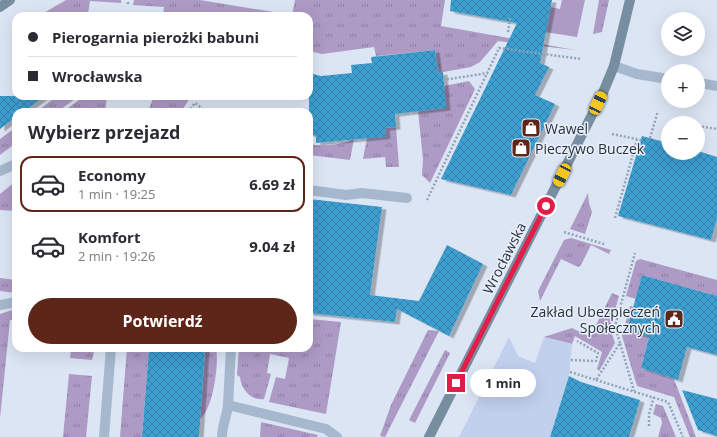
<!DOCTYPE html>
<html lang="pl">
<head>
<meta charset="utf-8">
<style>
	:root { --surface:#fff; --page:#f2f2f3; --text:#2b2b33; --muted:#7c7c81; --line:#e1e1e2; --accent:#5e2519 }
	body { margin:0; font-family:"Open Sans",sans-serif; background:var(--page); color:var(--text); height:100vh; display:flex; flex-direction:column; font-size:15px; white-space:nowrap }
	* { box-sizing:border-box; margin:0 }
	p { font-size:13px; color:var(--muted) }
	.icon { flex:none; width:22px; height:22px; fill:none; stroke:currentColor; stroke-width:2; stroke-linecap:round; stroke-linejoin:round }
	.map { position:relative; flex:1; overflow:hidden }
	.sheet { position:absolute; left:12px; top:108px; width:301px; height:244px; display:flex; flex-direction:column; background:var(--surface); border-radius:12px; box-shadow:0 4px 16px #0002 }
	.sheet>* { flex:none }
	.guide { position:absolute; left:12px; top:12px; width:301px; height:88px; border-radius:12px; box-shadow:0 4px 16px #0002; display:grid; align-content:center; height:88px; padding:0 16px; background:var(--surface) }
	.tools { position:absolute; left:661px; top:12px; display:grid; gap:8px }
	.tools a { display:grid; place-items:center; width:44px; height:44px; border-radius:50%; background:var(--surface); box-shadow:0 4px 16px #0002; font-size:20px }
	.end { position:absolute; width:18px; height:18px; margin:-9px; border:5px solid #e11d48; background:#fff; box-shadow:0 0 0 2px #fff }
	.from { border-radius:50% }
	.bubble { position:absolute; height:28px; border-radius:14px; background:var(--surface); box-shadow:0 4px 16px #0002; font-size:13px; font-weight:700; line-height:28px; text-align:center }
	.car { position:absolute; width:12px; height:24px; margin:-12px -6px; border-radius:5px; box-shadow:0 0 3px 1px #0007; background:linear-gradient(#f5c518 24%,#345 0 40%,#f5c518 0 76%,#345 0 86%,#f5c518 0) }
	.guide b { display:flex; align-items:center; gap:14px; height:38px; font-size:15px }
	.guide b+b { border-top:1px solid var(--line) }
	.guide i { width:10px; height:10px; background:var(--text) }
	ul { padding:0; list-style:none }
	li { display:flex; align-items:center; gap:12px; height:56px; margin:0 8px 6px; padding:0 8px; border:2px solid transparent; border-radius:12px }
	li div { flex:1 }
	li b { display:block; font-size:15px }
	li em { font-style:normal; font-weight:700 }
	li.on { border-color:var(--accent) }
	li>.icon { width:36px; height:36px; stroke-width:1.5 }
	h2 { padding:0 16px; font-size:18px; line-height:48px }
	.button { display:flex; gap:8px; margin-top:auto; padding:8px 16px }
	.button a { flex:1; height:46px; border-radius:24px; background:var(--accent); color:#fff; font-size:16px; font-weight:700; line-height:46px; text-align:center }
	.map>svg:first-child { display:block }
	.grass { fill:url(#grass-tufts) }
	.green { fill:#ad9ac5 }
	.plaza { fill:#c1d0ed }
	.building { fill:url(#building-cross-hatch); filter:url(#shadow) }
	.lines { fill:none; stroke-linecap:round; stroke-linejoin:round }
	.path { stroke:#90a4b9; stroke-width:2.5; stroke-dasharray:2 2; stroke-linecap:butt }
	.lane { stroke:#a6b8cd; stroke-width:10 }
	.street { stroke:#a6b8cd; stroke-width:10 }
	.secondary { stroke:#778ea1; stroke-width:10 }
	.route { stroke:#e11d48; stroke-width:5 }
	.labels { text-anchor:middle; dominant-baseline:central; stroke-width:3; stroke-linejoin:round; paint-order:stroke }
	.poi-label { font-size:14px; fill:#283239; stroke:#e8effb; text-anchor:start }
	.street-label { font-size:14px; fill:#283239; stroke:#e8effb }
</style>
</head>
<body>
<div class="map">
<svg width="717" height="437" viewBox="0 0 717 437">
	<defs>
		<pattern id="grass-tufts" width="24" height="20" patternUnits="userSpaceOnUse"><rect width="24" height="20" fill="#ad9ac5"/><path d="M3 7l-1-3M5 7V3M7 7l1-3M15 17l-1-3M17 17v-4M19 17l1-3" fill="none" stroke="#8d7ea1"/></pattern>
		<pattern id="building-cross-hatch" width="8" height="8" patternUnits="userSpaceOnUse"><rect width="8" height="8" fill="#3e9ed0"/><path d="M0 0l8 8M0 8l8-8" fill="none" stroke="#3481aa"/></pattern>
		<filter id="shadow"><feDropShadow dx="4.5" dy="2.5" stdDeviation="0" flood-color="#0004"/></filter>
	</defs>
	<rect width="100%" height="100%" fill="#dce5f4"/>
	<path class="grass" d="M 66,0 L 121,0 L 121,3 L 90,1 L 88,14 L 72,13 L 67,13 L 62,16 L 44,16 L 42,14 Z
		M 134,0 L 200,0 L 292,15 L 295,0 L 445,0 L 441,26 L 575,50 L 498,41 L 480,62 L 471,67 L 438,73 L 435,50 L 376,56 L 374,47 L 322,54 L 309,51 L 309,16 L 224,16 L 206,13 L 204,16 L 163,16 L 164,7 L 133,5 Z
		M 599,0 L 609,0 L 602,32 L 593,34 Z
		M 469,81 L 475,89 L 430,183 L 422,175 L 423,159 L 418,111 L 428,110 L 444,86 Z
		M 57,96 L 79,96 L 57,112 L 36,112 Z
		M 84,96 L 107,96 L 105,112 L 63,112 Z
		M 156,96 L 187,96 L 190,98 L 181,112 L 148,112 L 153,98 L 156,98 Z
		M 16,127 L 16,143 L 0,155 L 0,139 Z
		M 396,127 L 399,167 L 386,167 L 385,157 L 363,159 L 367,138 L 385,128 Z
		M 354,139 L 350,160 L 309,155 L 309,144 C 320,147 343,145 354,139 Z
		M 16,181 L 16,211 L 0,210 L 0,194 Z
		M 588,193 L 589,203 L 592,212 L 585,234 L 570,229 Z
		M 571,238 L 611,250 L 609,254 L 591,245 L 581,265 L 578,267 L 561,259 L 540,301 L 538,291 L 564,240 Z
		M 640,259 L 717,280 L 717,296 L 642,275 L 636,299 L 626,296 L 636,261 Z
		M 0,278 L 16,280 L 16,293 L 0,291 Z
		M 612,293 L 619,296 L 610,328 L 615,343 L 599,371 L 597,369 L 602,352 L 575,336 L 572,344 L 544,337 L 572,328 L 590,337 Z
		M 630,306 L 634,307 L 649,337 L 641,368 L 674,379 L 696,437 L 690,437 L 674,397 L 637,386 L 622,336 Z
		M 12,310 L 16,310 L 16,320 L 10,320 L 0,418 L 0,314 Z
		M 309,319 L 341,322 L 326,414 L 269,402 L 276,377 L 285,379 L 289,358 L 270,354 L 267,373 L 271,374 L 264,399 C 251,401 241,389 240,377 L 237,375 L 239,348 L 309,348 Z
		M 428,330 L 439,331 L 385,437 L 380,436 L 391,405 Z
		M 71,348 L 95,348 L 92,360 L 70,358 Z
		M 127,348 L 149,348 L 142,437 L 120,437 Z
		M 205,348 L 216,348 C 219,362 214,396 207,409 C 206,413 202,416 200,420 Z
		M 445,350 L 450,353 L 415,423 L 409,420 Z
		M 69,374 L 92,376 L 86,437 L 63,437 Z
		M 656,404 L 663,406 L 676,437 L 658,437 L 662,423 L 661,418 L 653,414 Z
		M 261,422 L 318,435 L 317,437 L 260,437 Z"/>
	<path class="green" d="M 562,0 L 585,0 L 577,37 L 545,32 L 550,7 L 560,9 Z"/>
	<path class="plaza" d="M 509,337 L 518,356 L 535,363 L 544,337 L 572,344 L 569,376 L 550,437 L 459,437 Z"/>
	<path class="building" d="M 451,0 L 552,0 L 540,63 L 549,67 L 535,95 L 555,104 L 511,195 L 441,179 L 517,23 L 450,11 Z
		M 435,50 L 438,73 L 443,72 L 446,108 L 395,114 L 396,127 L 385,128 L 386,136 L 382,137 L 316,143 L 316,136 L 309,134 L 309,73 L 321,76 L 352,73 L 351,65 L 372,63 L 371,57 Z
		M 0,96 L 45,96 L 23,112 L 16,112 L 16,117 L 0,129 Z
		M 642,136 L 668,143 L 668,153 L 698,153 L 698,151 L 717,157 L 717,218 L 711,240 L 618,216 Z
		M 309,199 L 382,207 L 370,295 L 419,301 L 447,245 L 483,264 L 449,336 L 397,309 L 395,322 L 309,313 Z
		M 642,275 L 717,296 L 717,355 L 687,347 L 678,380 L 641,368 L 649,337 L 627,330 Z
		M 149,348 L 205,348 L 199,437 L 142,437 Z
		M 569,376 L 581,382 L 640,400 L 629,437 L 550,437 Z
		M 682,390 L 717,399 L 717,436 L 698,430 Z"/>
	<g class="lines">
		<path class="path" d="M 128,4 L 128,0
			M 508,32 L 510,18
			M 443,80 L 488,73
			M 188,112 L 195,103 L 207,112
			M 682,123 L 683,116
			M 698,126 L 717,129
			M 612,134 L 641,140
			M 650,138 L 658,111
			M 427,200 L 499,48 L 581,59
			M 615,218 L 637,140
			M 564,232 L 604,244
			M 620,343 L 615,326 L 635,253
			M 571,360 L 596,361 L 598,353 L 577,341
			M 570,372 L 596,380 L 620,343 L 634,391
			M 596,380 L 668,402 L 683,437
			M 649,426 L 649,414 L 654,397"/>
		<path class="lane" d="M 0,171 L 16,164
			M 309,190 L 346,195 L 362,193 L 407,198
			M 0,305 L 16,302
			M 228,405 L 231,348
			M 104,437 L 111,348
			M 222,437 C 222,426 227,416 228,405 L 322,428 L 326,429 L 337,437"/>
		<path class="street" d="M 614,66 L 637,74 L 668,79
			M 698,83 L 717,86"/>
		<path class="secondary" d="M 0,7 L 10,0
			M 429,437 L 602,95 L 614,66 L 630,0"/>
	</g>
	<g class="lines">
		<path class="route" d="M 456,383 L 546,206"/>
	</g>
	<defs>
		<symbol id="shop-square" viewBox="-11 -11 22 22"><rect x="-9" y="-9" width="18" height="18" rx="4" fill="#5e2519" stroke="#e8effb"/><path d="M-5-2.5h2.3a2.7 3.5 0 0 1 5.4 0H5L5.5 6h-11ZM-1.5-2.5h3a1.5 2.3 0 0 0-3 0Z" fill="#fff"/></symbol>
		<symbol id="civic-square" viewBox="-11 -11 22 22"><rect x="-9" y="-9" width="18" height="18" rx="4" fill="#5e2519" stroke="#e8effb"/><path d="M-.6-6.5H3V-4.5H.6V-3L4-1V1h2V6H-6V1h2V-1L-.6-3ZM-1.2 2.5V6h2.4V2.5Z" fill="#fff"/></symbol>
	</defs>
	<g fill-rule="evenodd">
		<use href="#shop-square" x="520" y="117" width="22" height="22"/>
		<use href="#shop-square" x="510" y="137" width="22" height="22"/>
		<use href="#civic-square" x="663" y="308" width="22" height="22"/>
	</g>
	<g class="labels">
		<g class="poi-label">
			<text x="545" y="128">Wawel</text>
			<text x="535" y="148">Pieczywo Buczek</text>
			<text x="660" y="311" text-anchor="end">Zakład Ubezpieczeń<tspan x="660" dy="16">Społecznych</tspan></text>
		</g>
		<g class="street-label">
			<text transform="translate(504 258) rotate(-63)">Wrocławska</text>
		</g>
	</g>
</svg>
<div class="tools">
<a><svg class="icon" aria-label="layers" viewBox="0 0 24 24"><path d="M12 4l9 5-9 5-9-5zM3 14l9 5 9-5"/></svg></a>
<a>+</a>
<a>−</a>
</div>
<i class="end from" style="left:546px;top:206px"></i>
<i class="end" style="left:456px;top:383px"></i>
<div class="bubble" style="left:470px;top:369px;width:66px">1 min</div>
<i class="car" style="left:598px;top:103px;rotate:25deg"></i>
<i class="car" style="left:562px;top:175px;rotate:207deg"></i>
<div class="guide">
<b><i class="from"></i>Pierogarnia pierożki babuni</b>
<b><i></i>Wrocławska</b>
</div>
<section class="sheet">
<h2>Wybierz przejazd</h2>
<ul>
<li class="on"><svg class="icon" aria-label="car" viewBox="0 0 24 24"><path d="M5 17H2v-5l4-1 3-4h7l3 4 3 1v5h-3M9 17h6M6 11h13"/><circle cx="7" cy="17" r="2"/><circle cx="17" cy="17" r="2"/></svg><div><b>Economy</b><p>1 min · 19:25</p></div><em>6.69 zł</em></li>
<li><svg class="icon" aria-label="car" viewBox="0 0 24 24"><path d="M5 17H2v-5l4-1 3-4h7l3 4 3 1v5h-3M9 17h6M6 11h13"/><circle cx="7" cy="17" r="2"/><circle cx="17" cy="17" r="2"/></svg><div><b>Komfort</b><p>2 min · 19:26</p></div><em>9.04 zł</em></li>
</ul>
<div class="button"><a>Potwierdź</a></div>
</section>
</div>
</body>
</html>
